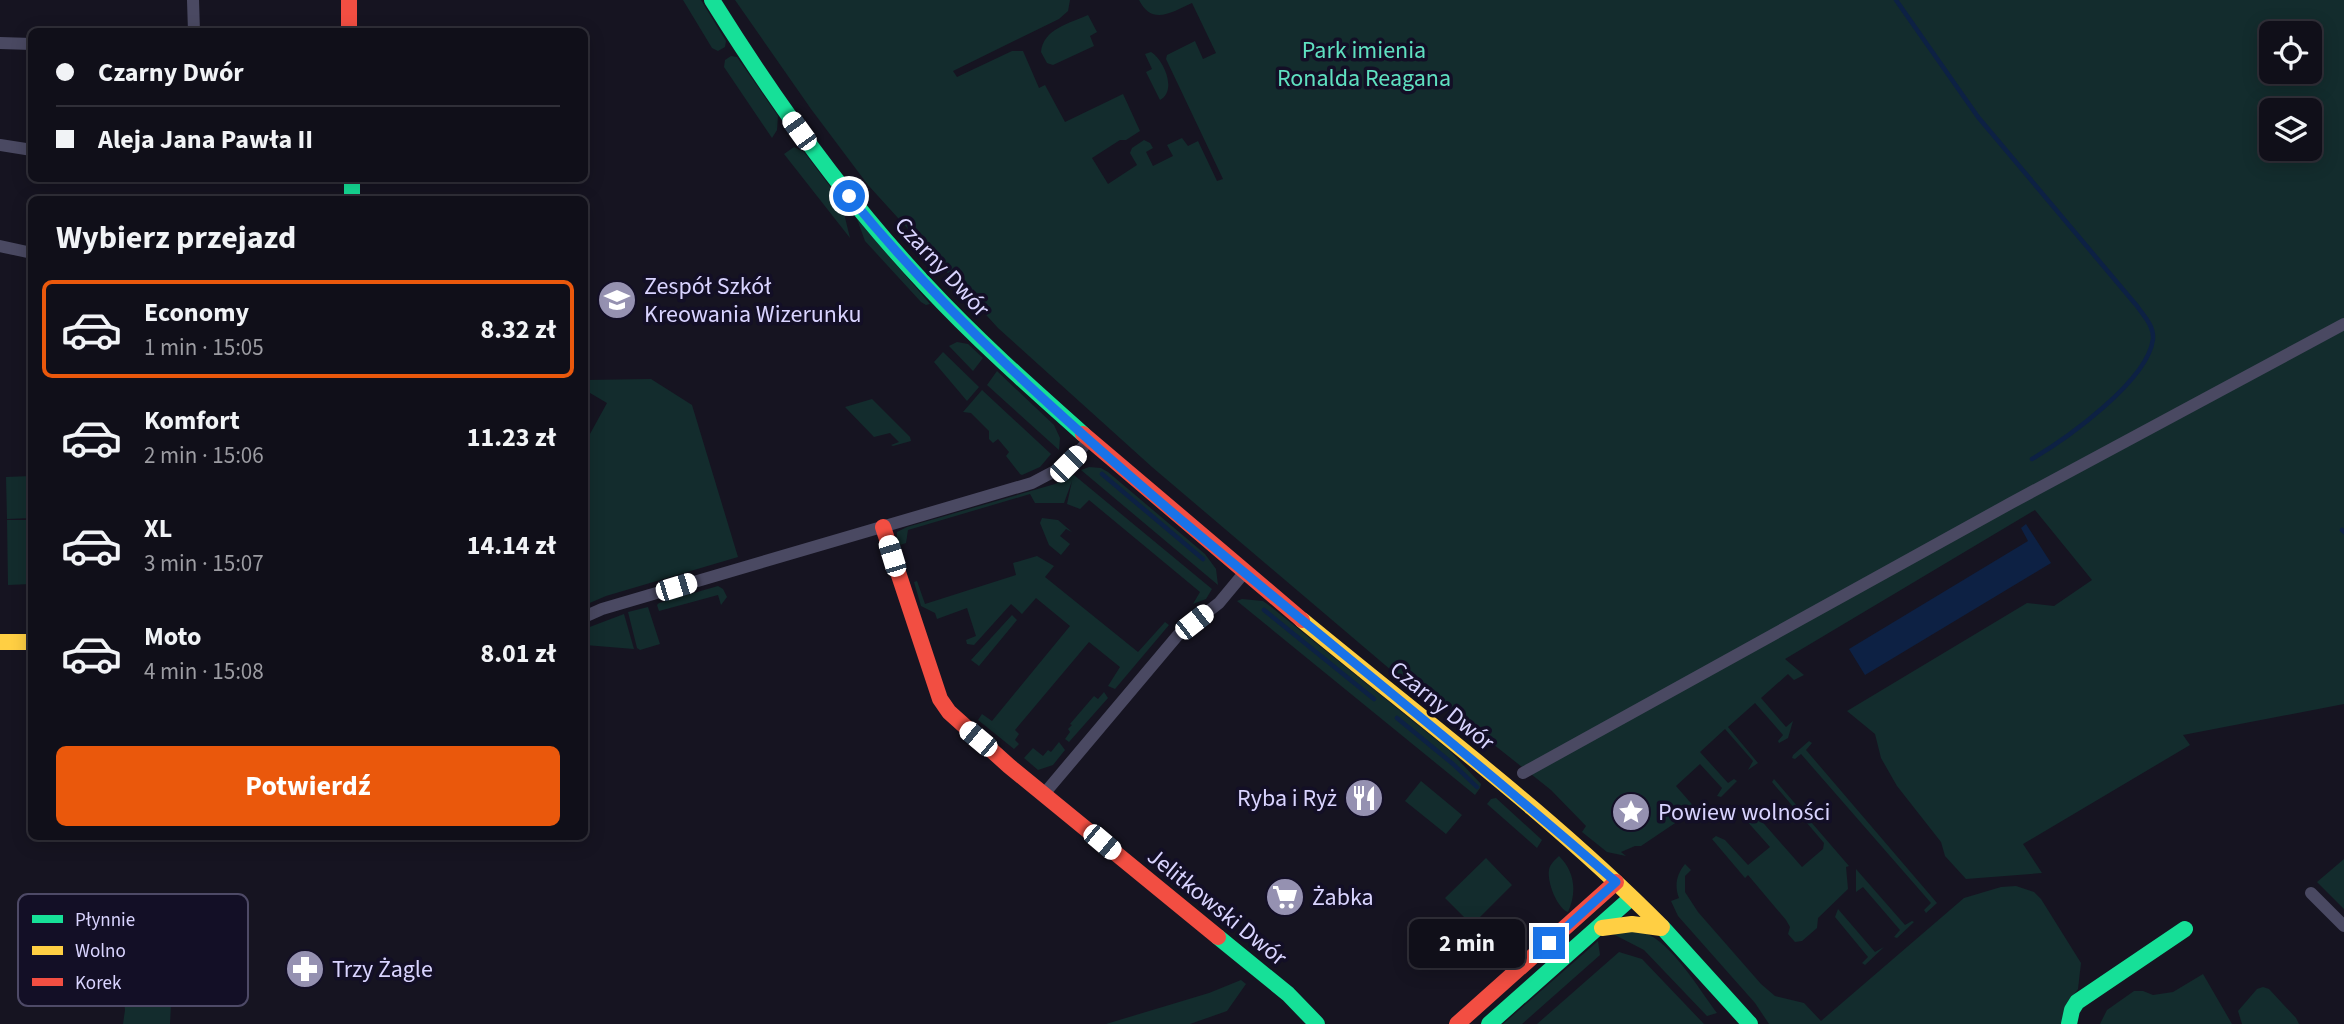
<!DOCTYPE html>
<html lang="pl">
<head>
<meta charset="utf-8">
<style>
	:root { --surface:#100f19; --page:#191822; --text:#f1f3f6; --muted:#9c9ca2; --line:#302f38; --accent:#ea580c }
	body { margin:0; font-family:"Source Sans 3",sans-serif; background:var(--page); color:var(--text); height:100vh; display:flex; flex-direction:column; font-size:26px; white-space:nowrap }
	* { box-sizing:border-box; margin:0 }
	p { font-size:23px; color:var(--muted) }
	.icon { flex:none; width:38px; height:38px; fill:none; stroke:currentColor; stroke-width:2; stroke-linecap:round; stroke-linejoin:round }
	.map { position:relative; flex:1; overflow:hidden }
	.side { position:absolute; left:28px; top:196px; width:560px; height:644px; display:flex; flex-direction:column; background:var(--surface); border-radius:10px; box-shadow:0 4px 18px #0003,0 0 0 2px var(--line) }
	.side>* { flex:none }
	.hud { position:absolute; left:28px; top:28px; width:560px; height:154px; border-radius:10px; box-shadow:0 4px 18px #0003,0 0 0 2px var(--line); display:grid; align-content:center; height:154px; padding:0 28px; background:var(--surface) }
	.buttons { position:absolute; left:2259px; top:21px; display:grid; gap:14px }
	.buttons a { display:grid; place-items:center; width:63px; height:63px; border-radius:10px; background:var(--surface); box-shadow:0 4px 18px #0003,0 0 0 2px var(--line); font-size:35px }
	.end { position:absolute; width:32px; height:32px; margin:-16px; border:9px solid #1a73e8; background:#fff; box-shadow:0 0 0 4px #fff }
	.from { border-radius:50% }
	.bubble { position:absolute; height:49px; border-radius:10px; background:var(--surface); box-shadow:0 4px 18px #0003,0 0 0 2px var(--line); font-size:23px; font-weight:700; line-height:49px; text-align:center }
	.car { position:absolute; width:21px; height:42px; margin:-21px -10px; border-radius:9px; box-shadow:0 0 5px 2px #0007; background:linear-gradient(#fff 24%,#345 0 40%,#fff 0 76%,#345 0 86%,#fff 0) }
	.hud b { display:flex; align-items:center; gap:24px; height:66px; font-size:26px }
	.hud b+b { border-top:2px solid var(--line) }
	.hud i { width:18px; height:18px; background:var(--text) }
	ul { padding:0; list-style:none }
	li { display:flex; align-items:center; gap:21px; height:98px; margin:0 14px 10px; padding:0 14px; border:4px solid transparent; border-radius:10px }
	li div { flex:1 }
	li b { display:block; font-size:26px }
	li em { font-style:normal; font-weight:700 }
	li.on { border-color:var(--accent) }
	li>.icon { width:63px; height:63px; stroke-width:1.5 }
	h2 { padding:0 28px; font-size:32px; line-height:84px }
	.cta { display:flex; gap:14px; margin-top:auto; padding:14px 28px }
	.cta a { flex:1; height:80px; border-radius:10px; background:var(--accent); color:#fff; font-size:28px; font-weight:700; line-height:80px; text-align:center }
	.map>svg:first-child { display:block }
	.green { fill:#132c2d; fill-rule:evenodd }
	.water { fill:#0d2144 }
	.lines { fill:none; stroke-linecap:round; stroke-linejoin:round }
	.stream { stroke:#0d2144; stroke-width:4.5 }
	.street { stroke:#4a4962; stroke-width:12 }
	.fast { stroke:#16e098; stroke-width:16 }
	.slow { stroke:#ffcf43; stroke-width:16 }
	.jam { stroke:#f24e42; stroke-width:16 }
	.route { stroke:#1a73e8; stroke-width:9 }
	.labels { text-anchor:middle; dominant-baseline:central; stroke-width:7; stroke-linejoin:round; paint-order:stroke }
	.park-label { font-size:24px; fill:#5fe0c0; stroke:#130f26 }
	.street-label { font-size:24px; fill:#d9d4ff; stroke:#130f26 }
	.poi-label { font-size:24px; fill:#d9d4ff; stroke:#130f26; text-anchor:start }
	.key { fill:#130f26; stroke:#4e4a67; stroke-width:2 }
	.key-label { font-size:19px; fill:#d9d4ff }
</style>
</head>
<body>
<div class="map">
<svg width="2344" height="1024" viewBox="0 0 2344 1024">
	<rect width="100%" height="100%" fill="#161421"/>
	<path class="green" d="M 683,0 L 701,0 L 726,41 L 725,47 L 718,51 L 712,48 Z
		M 735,0 L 1070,0 L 1068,11 L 1059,19 L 953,71 L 957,77 L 1012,51 L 1023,51 L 1039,88 L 1045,85 L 1065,122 L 1123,94 L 1140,131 L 1126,140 L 1120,140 L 1092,158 L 1108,184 L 1137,165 L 1130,153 L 1132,148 L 1144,140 L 1150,143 L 1153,148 L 1146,152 L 1153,166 L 1173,156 L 1167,145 L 1182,138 L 1188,146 L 1198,141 L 1217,181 L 1223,179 L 1166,59 L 1167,55 L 1195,41 L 1203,59 L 1216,53 L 1192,3 C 1172,12 1152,26 1139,0 L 2344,0 L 2344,704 L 2183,735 L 2190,745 L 2023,844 L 2042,873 L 1966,879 L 1945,856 L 1941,842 L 1897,786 L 1881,758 L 1875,734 L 1847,711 L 2027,603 L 2054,606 L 2092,580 L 2035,510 L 1785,659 L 1804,675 L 1794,680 L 1788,674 L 1761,698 L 1786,727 L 1793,721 L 1788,738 L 1779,743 L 1778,741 L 1783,735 L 1755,703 L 1728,727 L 1758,763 L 1748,770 L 1753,761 L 1725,729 L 1700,752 L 1728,783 L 1734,779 L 1737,781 L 1721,797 L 1717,796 L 1722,788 L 1700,764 L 1676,786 L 1696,809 L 1641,846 L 1635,846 L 1621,852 L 1626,856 L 1607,852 L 1582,832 L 1586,826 L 1551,790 L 1469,725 L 1472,722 L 1463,715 L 1460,718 L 1444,704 L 1438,710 L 1152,467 L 998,328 L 868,185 L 811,109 ZM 2272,33 L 2310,33 L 2310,72 L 2272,72 ZM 2272,110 L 2310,110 L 2310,149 L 2272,149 Z
		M 1088,15 L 1097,32 L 1090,36 L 1094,46 L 1053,65 L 1047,63 L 1041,52 C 1043,29 1070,23 1088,15 Z
		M 1151,52 C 1163,59 1178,90 1160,100 L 1146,72 L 1152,69 L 1145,54 Z
		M 731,56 L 737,57 L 778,116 L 777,130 L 772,138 L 724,67 L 725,60 Z
		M 794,147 L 804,152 L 841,201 L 850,238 L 784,154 Z
		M 857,219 L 930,304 L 926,305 L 921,302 L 865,241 Z
		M 957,342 L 968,344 L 983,358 L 973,371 L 949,346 Z
		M 943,352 L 979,387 L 967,401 L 934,362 Z
		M 997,371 L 1054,425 L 1060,438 L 1059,450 L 987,385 Z
		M 651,379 L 692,405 L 738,557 L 606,596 L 585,605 L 585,443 L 607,403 L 585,390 L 585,380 Z
		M 982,390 L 1051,454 L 1040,467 L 1022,475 L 1020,474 L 1006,456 L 1009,452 L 998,439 L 993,443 L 989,439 L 989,431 L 971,413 L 963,412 Z
		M 872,399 L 910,437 L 911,441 L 893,446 L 891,445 L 899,442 L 890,433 L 874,437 L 845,407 Z
		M 1089,467 L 1101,468 L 1108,472 L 1205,554 L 1216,569 L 1218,585 L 1081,470 Z
		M 1074,475 L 1212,589 L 1206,599 L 1193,604 L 1200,592 L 1089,500 L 1080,509 L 1067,504 L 1072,481 L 1064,503 L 1035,503 L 1030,494 L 908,530 L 906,543 L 900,545 L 897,541 L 897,532 L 907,527 L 1055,484 Z
		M 31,476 L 31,518 L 7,519 L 6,477 Z
		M 1042,518 L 1058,520 L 1072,532 L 1066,529 L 1060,536 L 1070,544 L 1061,555 L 1049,545 L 1040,523 Z
		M 7,520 L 31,520 L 31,584 L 8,585 Z
		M 1037,556 L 1054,566 L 1045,577 L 1138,652 L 1165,622 L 1169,625 L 1115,689 L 1108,686 L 1120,667 L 1089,642 L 1015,730 L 1019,734 L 1015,740 L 1019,744 L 1014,749 L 978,720 L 982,714 L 992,721 L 1070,626 L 1036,598 L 1022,614 L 1011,604 L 974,645 L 967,644 L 966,640 L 976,636 L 967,608 L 937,619 L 935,613 L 921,606 L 914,582 L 917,581 L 925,604 L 1016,575 L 1013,563 Z
		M 718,586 L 723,589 L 727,597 L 721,605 L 718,595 L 659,611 L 657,605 L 659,603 Z
		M 1242,599 L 1263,601 L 1270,606 L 1449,750 L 1481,784 L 1480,788 L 1475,795 L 1237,601 Z
		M 648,607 L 660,644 L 640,650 L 637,648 L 628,612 Z
		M 624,614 L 634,649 L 585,645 L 585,630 L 587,628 Z
		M 1012,615 L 1017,620 L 979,666 L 971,660 Z
		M 1104,692 L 1108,698 L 1069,742 L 1065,739 L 1070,732 L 1068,729 L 1072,725 L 1070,724 L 1094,696 L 1098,699 Z
		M 1809,741 L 1812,743 L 1806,750 L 1937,903 L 1926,913 L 1924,910 L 1931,903 L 1801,754 L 1795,759 L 1792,758 L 1793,755 Z
		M 1059,742 L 1065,750 L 1053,765 L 1038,770 L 1024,758 L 1033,748 L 1043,756 L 1048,750 L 1051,752 Z
		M 1774,779 L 1849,866 L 1846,867 L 1848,889 L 1818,918 L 1817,928 L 1802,941 L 1795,942 L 1788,934 L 1790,927 L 1786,920 L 1748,875 L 1745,878 L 1712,839 L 1716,836 L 1725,840 L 1748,865 L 1770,847 L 1745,819 L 1744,810 L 1753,821 L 1758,817 L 1802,867 L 1823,849 L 1824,843 L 1772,782 Z
		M 1421,781 L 1462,815 L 1446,834 L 1405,801 Z
		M 1496,798 L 1542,840 L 1537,848 L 1487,804 L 1491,799 Z
		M 1559,856 C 1575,872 1577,892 1568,912 C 1557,908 1547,882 1549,870 C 1550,864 1555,860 1559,856 Z
		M 1486,858 L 1512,885 L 1472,925 L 1445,898 Z
		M 2344,859 L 2344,909 L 2317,882 Z
		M 1685,864 L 1691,870 L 1685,876 L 1685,892 L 1698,912 L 1761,984 L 1775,996 L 1804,1003 L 1821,1021 L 1964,898 L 2001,887 L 2016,886 L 2034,892 L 2041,899 L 2081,963 L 2078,989 L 2066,1006 L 2061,1024 L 1769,1024 L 1755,1003 L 1678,916 L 1671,901 L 1679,898 C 1674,885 1677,874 1685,864 Z
		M 1856,869 L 1905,925 L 1912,921 L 1914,922 L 1897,938 L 1894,937 L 1900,930 L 1863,887 L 1856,892 Z
		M 1838,909 L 1875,952 L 1884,947 L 1865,965 L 1862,963 L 1868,957 L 1835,917 Z
		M 1623,931 C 1629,931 1639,931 1644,933 C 1670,940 1701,992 1717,1013 L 1707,1016 L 1644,950 L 1613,934 Z
		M 1598,941 L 1600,955 L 1522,1024 L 1503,1024 Z
		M 1619,952 L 1642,959 L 1704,1024 L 1537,1024 Z
		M 2203,974 L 2232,1024 L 2100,1024 L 2107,1010 L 2134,991 L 2143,991 L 2153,995 L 2173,992 Z
		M 1241,980 L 1246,984 L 1227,1011 L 1190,1024 L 1106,1024 L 1209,993 Z
		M 122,983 L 172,984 L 170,1024 L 123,1024 L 125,1010 Z
		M 2263,987 L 2269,989 L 2296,1018 L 2299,1024 L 2242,1024 L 2238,1011 L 2257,989 Z"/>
	<path class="water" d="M 2026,524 L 2051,563 L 1865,675 L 1849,649 L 2028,541 L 2021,528 Z"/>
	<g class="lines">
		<path class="stream" d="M 1896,0 L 1978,117 L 2137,306 C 2144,316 2154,326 2153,339 C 2148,381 2066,439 2032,459
			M 1102,474 L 1203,559
			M 2342,530 L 2344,532
			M 1264,610 L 1374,699
			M 1397,718 L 1453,764 L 1477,787"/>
		<path class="street" d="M 193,0 L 194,32
			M 0,43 L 32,44
			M 0,145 L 32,150
			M 0,246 L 32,253
			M 584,617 L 602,609 L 1032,483 L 1068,464 L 1089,440
			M 1523,773 L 2011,503 L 2344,324
			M 1044,794 L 1178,635 L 1219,603 L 1244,573
			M 2311,893 L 2344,926"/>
		<path class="fast" d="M 712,0 C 775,101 844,198 925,284 C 975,338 1029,386 1083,434
			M 352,178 L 352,200
			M 1662,927 L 1750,1024
			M 1218,937 L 1288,994 L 1317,1024
			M 1489,1024 L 1631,898
			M 2069,1024 L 2072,1010 L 2077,1002 L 2185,929"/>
		<path class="slow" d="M 1302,620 C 1423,720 1551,815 1662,927
			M 0,642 L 32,642
			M 1602,928 L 1632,924 L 1661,928"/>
		<path class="jam" d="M 349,0 L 349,32
			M 1083,434 L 1302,620
			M 883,527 L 940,699 L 949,712 L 1009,766 L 1218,937
			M 1457,1024 L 1616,882"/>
	</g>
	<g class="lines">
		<path class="route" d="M 849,196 C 946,315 1057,414 1173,513 C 1320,637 1471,755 1616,882 L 1549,943"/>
	</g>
	<defs>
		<symbol id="school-disc" viewBox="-11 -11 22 22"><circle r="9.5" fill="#9591b1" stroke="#130f26"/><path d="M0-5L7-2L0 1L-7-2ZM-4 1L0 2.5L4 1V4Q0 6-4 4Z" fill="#fff"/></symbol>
		<symbol id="restaurant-disc" viewBox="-11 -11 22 22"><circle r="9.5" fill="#9591b1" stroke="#130f26"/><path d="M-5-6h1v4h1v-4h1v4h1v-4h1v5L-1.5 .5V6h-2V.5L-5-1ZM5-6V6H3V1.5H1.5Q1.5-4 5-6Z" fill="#fff"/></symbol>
		<symbol id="sight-disc" viewBox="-11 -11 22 22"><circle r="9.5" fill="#9591b1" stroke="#130f26"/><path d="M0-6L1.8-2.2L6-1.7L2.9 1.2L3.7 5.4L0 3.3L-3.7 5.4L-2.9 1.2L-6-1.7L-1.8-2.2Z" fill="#fff"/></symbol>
		<symbol id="supermarket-disc" viewBox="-11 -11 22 22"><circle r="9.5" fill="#9591b1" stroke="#130f26"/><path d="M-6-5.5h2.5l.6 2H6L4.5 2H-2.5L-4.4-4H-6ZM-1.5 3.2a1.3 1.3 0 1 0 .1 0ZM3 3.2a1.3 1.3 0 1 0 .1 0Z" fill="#fff"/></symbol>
		<symbol id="pharmacy-disc" viewBox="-11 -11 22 22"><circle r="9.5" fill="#9591b1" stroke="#130f26"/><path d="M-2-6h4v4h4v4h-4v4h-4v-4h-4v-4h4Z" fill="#fff"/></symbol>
	</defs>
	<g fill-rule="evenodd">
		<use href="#school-disc" x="595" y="278" width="44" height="44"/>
		<use href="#restaurant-disc" x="1342" y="776" width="44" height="44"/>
		<use href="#sight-disc" x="1609" y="790" width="44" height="44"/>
		<use href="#supermarket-disc" x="1263" y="875" width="44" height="44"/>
		<use href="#pharmacy-disc" x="283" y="947" width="44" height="44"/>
	</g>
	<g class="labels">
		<g class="park-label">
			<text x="1364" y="50">Park imienia<tspan x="1364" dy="28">Ronalda Reagana</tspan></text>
		</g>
		<g class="street-label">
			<text transform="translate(942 267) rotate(47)">Czarny Dwór</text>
			<text transform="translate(1442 706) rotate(39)">Czarny Dwór</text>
			<text transform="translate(1217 907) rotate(39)">Jelitkowski Dwór</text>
		</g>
		<g class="poi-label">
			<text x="644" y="286">Zespół Szkół<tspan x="644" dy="28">Kreowania Wizerunku</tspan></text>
			<text x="1337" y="798" text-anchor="end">Ryba i Ryż</text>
			<text x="1658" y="812">Powiew wolności</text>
			<text x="1312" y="897">Żabka</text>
			<text x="332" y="969">Trzy Żagle</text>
		</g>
	</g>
	<rect x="18" y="894" width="230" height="112" rx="10" class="key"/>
	<rect x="32" y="915" width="31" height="8" fill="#16e098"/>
	<rect x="32" y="946" width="31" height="9" fill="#ffcf43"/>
	<rect x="32" y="978" width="31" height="8" fill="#f24e42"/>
	<g class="key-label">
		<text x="75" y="926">Płynnie</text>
		<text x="75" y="957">Wolno</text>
		<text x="75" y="989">Korek</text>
	</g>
</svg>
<div class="buttons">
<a><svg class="icon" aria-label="locate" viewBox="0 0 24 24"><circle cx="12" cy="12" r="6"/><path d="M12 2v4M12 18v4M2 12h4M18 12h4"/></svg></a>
<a><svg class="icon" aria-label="layers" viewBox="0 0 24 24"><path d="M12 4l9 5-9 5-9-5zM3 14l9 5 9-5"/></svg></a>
</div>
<i class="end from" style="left:849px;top:196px"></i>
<i class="end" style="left:1549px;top:943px"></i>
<div class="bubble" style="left:1409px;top:919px;width:116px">2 min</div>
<i class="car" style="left:799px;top:131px;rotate:324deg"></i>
<i class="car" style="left:1068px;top:464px;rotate:45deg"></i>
<i class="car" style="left:892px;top:556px;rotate:343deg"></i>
<i class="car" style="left:676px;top:587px;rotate:73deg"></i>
<i class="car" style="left:1194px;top:622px;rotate:52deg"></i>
<i class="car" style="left:978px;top:739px;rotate:310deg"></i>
<i class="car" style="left:1102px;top:842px;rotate:130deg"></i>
<div class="hud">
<b><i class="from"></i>Czarny Dwór</b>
<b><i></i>Aleja Jana Pawła II</b>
</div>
<section class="side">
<h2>Wybierz przejazd</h2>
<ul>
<li class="on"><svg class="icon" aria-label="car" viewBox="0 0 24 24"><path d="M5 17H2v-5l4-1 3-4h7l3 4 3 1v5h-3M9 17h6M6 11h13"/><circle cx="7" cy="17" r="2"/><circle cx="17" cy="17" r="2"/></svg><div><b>Economy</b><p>1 min · 15:05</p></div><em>8.32 zł</em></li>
<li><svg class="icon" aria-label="car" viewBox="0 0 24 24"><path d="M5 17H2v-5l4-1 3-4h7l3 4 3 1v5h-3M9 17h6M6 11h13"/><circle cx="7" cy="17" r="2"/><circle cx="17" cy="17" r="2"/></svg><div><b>Komfort</b><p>2 min · 15:06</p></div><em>11.23 zł</em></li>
<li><svg class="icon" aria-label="car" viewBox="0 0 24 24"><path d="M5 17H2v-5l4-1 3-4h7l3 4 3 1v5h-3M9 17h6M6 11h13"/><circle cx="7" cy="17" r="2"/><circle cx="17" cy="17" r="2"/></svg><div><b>XL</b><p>3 min · 15:07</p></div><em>14.14 zł</em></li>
<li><svg class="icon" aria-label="car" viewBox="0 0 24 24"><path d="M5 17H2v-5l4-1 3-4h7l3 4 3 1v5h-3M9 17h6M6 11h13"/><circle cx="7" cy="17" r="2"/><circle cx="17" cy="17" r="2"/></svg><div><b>Moto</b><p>4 min · 15:08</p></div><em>8.01 zł</em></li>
</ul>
<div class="cta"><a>Potwierdź</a></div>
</section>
</div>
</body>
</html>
